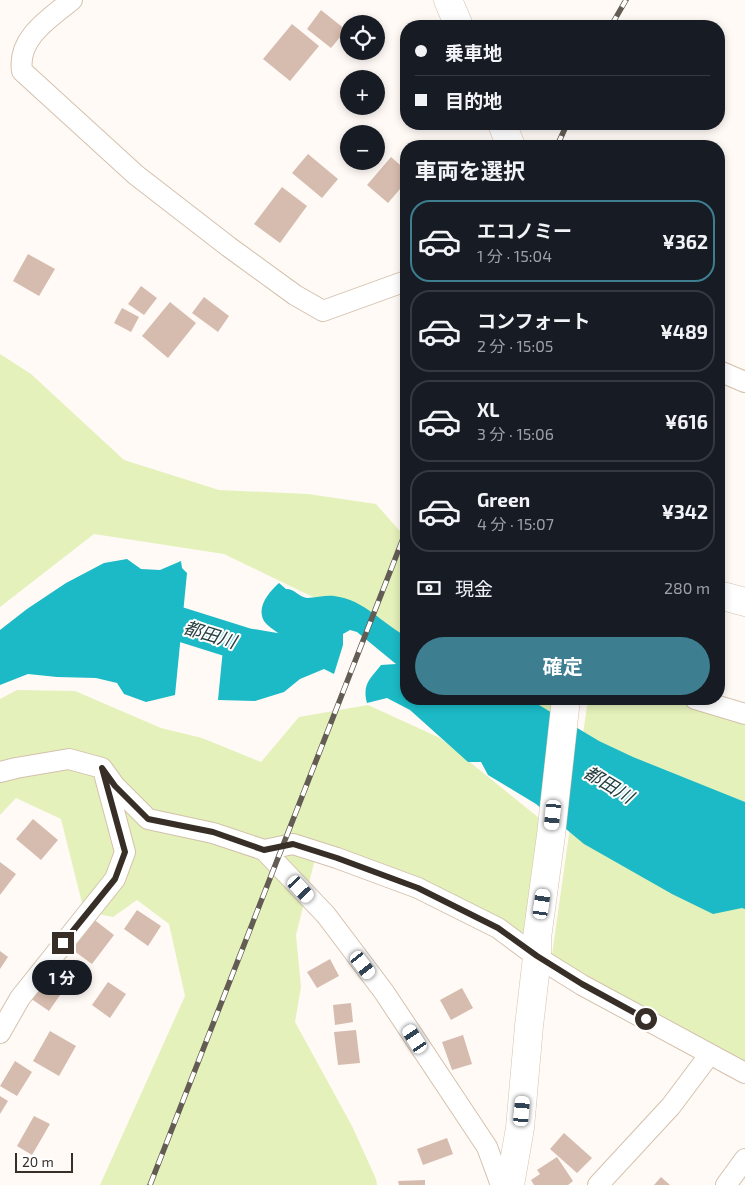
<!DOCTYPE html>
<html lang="ja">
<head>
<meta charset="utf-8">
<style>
	:root { --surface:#171b24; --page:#20242c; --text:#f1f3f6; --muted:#9ea1a6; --line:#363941; --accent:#3d7e91 }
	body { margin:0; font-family:"Exo 2","Noto Sans JP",sans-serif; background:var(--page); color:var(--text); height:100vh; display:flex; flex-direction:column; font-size:19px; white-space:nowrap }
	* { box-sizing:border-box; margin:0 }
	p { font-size:16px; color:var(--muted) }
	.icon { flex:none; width:28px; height:28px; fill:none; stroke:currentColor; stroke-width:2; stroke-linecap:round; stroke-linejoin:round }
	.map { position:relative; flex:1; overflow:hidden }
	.panel { position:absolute; left:400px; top:140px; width:325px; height:565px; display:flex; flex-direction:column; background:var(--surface); border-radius:20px; box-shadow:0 2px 8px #0003 }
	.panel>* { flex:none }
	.guide { position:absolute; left:400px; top:20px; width:325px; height:110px; border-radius:20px; box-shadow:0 2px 8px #0003; display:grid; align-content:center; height:110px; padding:0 15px; background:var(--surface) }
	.buttons { position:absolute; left:340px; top:15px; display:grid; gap:10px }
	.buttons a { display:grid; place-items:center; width:45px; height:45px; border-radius:50%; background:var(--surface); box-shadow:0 2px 8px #0003; font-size:25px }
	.scale { position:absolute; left:15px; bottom:12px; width:58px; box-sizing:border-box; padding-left:5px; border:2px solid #372f27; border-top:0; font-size:14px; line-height:18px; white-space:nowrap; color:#372f27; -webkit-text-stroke:4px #fff; paint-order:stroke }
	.end { position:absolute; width:22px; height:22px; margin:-11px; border:6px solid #372f27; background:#fff; box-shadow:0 0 0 2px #fff }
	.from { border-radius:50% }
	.bubble { position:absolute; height:35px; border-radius:18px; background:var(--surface); box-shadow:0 2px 8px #0003; font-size:16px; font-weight:700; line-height:35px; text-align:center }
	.car { position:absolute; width:15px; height:30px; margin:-15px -8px; border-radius:6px; box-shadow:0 0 4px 1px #0007; background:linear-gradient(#fff 24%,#345 0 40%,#fff 0 76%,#345 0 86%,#fff 0) }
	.guide b { display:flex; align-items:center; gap:18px; height:48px; font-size:19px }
	.guide b+b { border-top:1px solid var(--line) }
	.guide i { width:12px; height:12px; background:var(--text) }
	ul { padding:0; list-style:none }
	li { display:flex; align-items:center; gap:15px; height:82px; margin:0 10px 8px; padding:0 5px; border:2px solid var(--line); border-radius:20px }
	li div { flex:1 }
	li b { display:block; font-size:19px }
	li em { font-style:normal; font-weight:700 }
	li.active { border-color:var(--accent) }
	li>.icon { width:45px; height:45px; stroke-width:1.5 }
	h2 { padding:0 15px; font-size:22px; line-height:60px }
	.pay { display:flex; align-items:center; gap:12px; height:55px; padding:0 15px; font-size:19px }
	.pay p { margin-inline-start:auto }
	.cta { display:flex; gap:10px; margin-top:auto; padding:10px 15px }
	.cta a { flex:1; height:58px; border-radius:30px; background:var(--accent); color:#fff; font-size:20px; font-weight:700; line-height:58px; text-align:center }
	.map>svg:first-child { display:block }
	.green { fill:#e4f1ba }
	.water { fill:#1bbac6 }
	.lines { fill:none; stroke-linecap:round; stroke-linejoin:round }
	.river { stroke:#1bbac6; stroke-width:34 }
	.building { fill:#d6bcae }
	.street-casing { stroke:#d4c1ac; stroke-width:22 }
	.secondary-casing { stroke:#d4c1ac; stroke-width:29 }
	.street { stroke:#fff; stroke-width:20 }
	.secondary { stroke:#fff; stroke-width:28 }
	.rail-casing { stroke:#635c54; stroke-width:5.5 }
	.rail { stroke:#fff; stroke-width:4; stroke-dasharray:11; stroke-linecap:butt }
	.route { stroke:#372f27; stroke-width:6 }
	.labels { text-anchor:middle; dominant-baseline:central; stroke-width:4; stroke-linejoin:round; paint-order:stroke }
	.water-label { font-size:18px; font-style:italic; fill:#253d3f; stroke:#fff }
</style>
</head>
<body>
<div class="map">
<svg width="745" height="1185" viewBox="0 0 745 1185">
	<rect width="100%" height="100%" fill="#fffaf6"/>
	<path class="green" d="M 0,354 L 31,374 L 124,460 L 219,490 L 308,494 L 376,504 L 406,538 L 406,642 L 224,554 L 94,534 L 0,607 Z
		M 17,690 L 75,691 L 161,728 L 202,738 L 261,762 L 299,717 L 368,705 L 440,738 L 539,818 L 526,934 L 407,873 L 318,847 L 296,935 L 301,987 L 295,1022 L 352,1126 L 376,1179 L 377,1185 L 100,1185 L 185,996 L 169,924 L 137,900 L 113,917 L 84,911 L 61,819 L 16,798 L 0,815 L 0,699 Z
		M 524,699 L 555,699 L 553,713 Z
		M 588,699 L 664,699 L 745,721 L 745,1069 L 552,955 Z"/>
	<path class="water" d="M 127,559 L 141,569 L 160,570 L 181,561 L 182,568 L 187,573 L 175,695 L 146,702 L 124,694 L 117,683 L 96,678 L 57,677 L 28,674 L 0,685 L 0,630 L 27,609 L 66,583 L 104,563 Z
		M 279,583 L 286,589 C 295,589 299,597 307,598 C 316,598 326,595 334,596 C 365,600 381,623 406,636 L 406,699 L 529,699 L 599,741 L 633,757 L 745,802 L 745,909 L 742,908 L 713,914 L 672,894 L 584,844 L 536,804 L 488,775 L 481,762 L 468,762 L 410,710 L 387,698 L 367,703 C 362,684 370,679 381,665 L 396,664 L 357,632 L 350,630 L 343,634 L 343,645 L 334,674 L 324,669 L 300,679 L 284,692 L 255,701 L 218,700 L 223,649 L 262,644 L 272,645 L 279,634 C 275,630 267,626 264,621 C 256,607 269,592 279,583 Z"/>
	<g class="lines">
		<path class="river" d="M 135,630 L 176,623 L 246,645 L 293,653"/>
	</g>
	<path class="building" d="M 321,10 L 346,30 L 331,48 L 307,29 Z
		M 292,24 L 319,46 L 290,81 L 263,59 Z
		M 308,154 L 338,179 L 322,198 L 292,173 Z
		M 391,157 L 406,170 L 406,182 L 388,203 L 367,185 Z
		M 282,187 L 307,206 L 280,243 L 254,224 Z
		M 28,254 L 55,269 L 39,296 L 13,281 Z
		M 141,286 L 157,298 L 144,315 L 128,304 Z
		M 204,297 L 229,316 L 218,332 L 192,313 Z
		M 170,302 L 196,323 L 168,358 L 142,336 Z
		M 122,308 L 139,317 L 131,332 L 114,323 Z
		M 33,819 L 58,840 L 41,860 L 16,839 Z
		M 0,862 L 16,874 L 0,895 Z
		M 137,910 L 161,926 L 148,946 L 124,929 Z
		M 92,918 L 114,935 L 92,964 L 70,948 Z
		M 0,951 L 8,957 L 0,969 Z
		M 330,959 L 339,976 L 317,988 L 307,972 Z
		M 48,972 L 67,985 L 49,1011 L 30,998 Z
		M 108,982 L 126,994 L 110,1018 L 92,1005 Z
		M 462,988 L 473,1008 L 451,1020 L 440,1000 Z
		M 351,1003 L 353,1022 L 335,1025 L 333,1005 Z
		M 356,1030 L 360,1063 L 338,1065 L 334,1032 Z
		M 50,1031 L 76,1046 L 59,1076 L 33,1061 Z
		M 463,1035 L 472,1064 L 452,1070 L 442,1042 Z
		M 15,1061 L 32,1072 L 17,1096 L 0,1086 Z
		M 0,1096 L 8,1101 L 0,1114 Z
		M 34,1116 L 50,1124 L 32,1155 L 17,1146 Z
		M 564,1133 L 592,1158 L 577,1173 L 550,1149 Z
		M 447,1138 L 453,1154 L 423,1165 L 417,1149 Z
		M 557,1157 L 573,1181 L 568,1185 L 534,1185 L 531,1180 L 540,1174 L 537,1170 Z
		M 661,1177 L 670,1185 L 654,1185 Z
		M 425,1180 L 425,1185 L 399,1185 L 398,1181 Z"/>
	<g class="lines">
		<defs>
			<path id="street" d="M 72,0 C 50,18 17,38 22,71 L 136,175 L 229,247 L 295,295 L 323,311 L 406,281
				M 719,371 L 745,382
				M 695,699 L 745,714
				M 0,772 L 16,768 L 69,759 L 102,768 L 115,786 L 148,819 L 213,833 L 264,850 L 293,844 L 337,858 L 418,888 L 498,928 L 537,957 L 582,985 L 745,1073
				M 264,850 L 326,915 L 384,992 L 487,1147 L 501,1185
				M 0,1033 L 20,998 L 115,879 L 125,852 L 105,777
				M 598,1185 L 671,1106 L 710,1054
				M 726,1185 L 745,1159"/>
			<path id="secondary" d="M 448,0 L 459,26
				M 502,124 L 511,146
				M 719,595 L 745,602
				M 510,1185 L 520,1128 L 529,1026 L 537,957 L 537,938 L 551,835 L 566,699"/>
		</defs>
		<use href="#street" class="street-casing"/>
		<use href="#secondary" class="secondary-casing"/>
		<use href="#street" class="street"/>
		<use href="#secondary" class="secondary"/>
		<defs>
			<path id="rail" d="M 611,26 L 626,0
				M 557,146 L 567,124
				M 150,1185 L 406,531"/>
		</defs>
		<use href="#rail" class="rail-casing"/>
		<use href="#rail" class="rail"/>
	</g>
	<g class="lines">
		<path class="route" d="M 63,943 L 115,879 L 125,852 L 102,768 L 115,786 L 148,819 L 213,832 L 264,850 L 293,844 L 337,858 L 418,888 L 498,928 L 537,956 L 582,984 L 646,1019"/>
	</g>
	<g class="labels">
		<g class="water-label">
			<text transform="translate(210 634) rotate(17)">都田川</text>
			<text transform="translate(609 784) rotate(31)">都田川</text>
		</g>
	</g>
</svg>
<div class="buttons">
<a><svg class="icon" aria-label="locate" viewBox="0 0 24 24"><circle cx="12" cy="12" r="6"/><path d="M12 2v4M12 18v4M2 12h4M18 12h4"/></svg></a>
<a>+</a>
<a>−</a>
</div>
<div class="scale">20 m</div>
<i class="end from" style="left:646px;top:1019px"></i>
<i class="end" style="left:63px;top:943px"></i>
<div class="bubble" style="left:32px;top:960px;width:60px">1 分</div>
<i class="car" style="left:553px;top:815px;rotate:186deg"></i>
<i class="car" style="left:301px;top:889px;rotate:137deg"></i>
<i class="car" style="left:542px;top:904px;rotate:8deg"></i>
<i class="car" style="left:363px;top:965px;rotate:143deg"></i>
<i class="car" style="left:415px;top:1039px;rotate:327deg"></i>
<i class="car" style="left:522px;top:1111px;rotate:5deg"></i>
<div class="guide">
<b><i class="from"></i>乗車地</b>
<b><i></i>目的地</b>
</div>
<section class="panel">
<h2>車両を選択</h2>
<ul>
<li class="active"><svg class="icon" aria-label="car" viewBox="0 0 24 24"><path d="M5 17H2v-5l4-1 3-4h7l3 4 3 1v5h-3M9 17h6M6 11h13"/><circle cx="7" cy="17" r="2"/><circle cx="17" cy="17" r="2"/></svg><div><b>エコノミー</b><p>1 分 · 15:04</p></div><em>¥362</em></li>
<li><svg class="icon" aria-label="car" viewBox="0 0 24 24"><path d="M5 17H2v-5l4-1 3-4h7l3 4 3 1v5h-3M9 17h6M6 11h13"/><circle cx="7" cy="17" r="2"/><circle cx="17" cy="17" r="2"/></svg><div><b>コンフォート</b><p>2 分 · 15:05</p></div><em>¥489</em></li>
<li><svg class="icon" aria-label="car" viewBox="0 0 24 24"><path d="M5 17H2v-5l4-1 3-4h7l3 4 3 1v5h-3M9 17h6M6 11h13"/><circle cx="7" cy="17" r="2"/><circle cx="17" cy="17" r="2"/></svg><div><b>XL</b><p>3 分 · 15:06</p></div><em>¥616</em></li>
<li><svg class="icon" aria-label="car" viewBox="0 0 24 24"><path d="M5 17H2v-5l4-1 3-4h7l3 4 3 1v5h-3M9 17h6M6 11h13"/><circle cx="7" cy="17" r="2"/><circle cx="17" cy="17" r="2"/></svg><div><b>Green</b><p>4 分 · 15:07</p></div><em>¥342</em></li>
</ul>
<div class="pay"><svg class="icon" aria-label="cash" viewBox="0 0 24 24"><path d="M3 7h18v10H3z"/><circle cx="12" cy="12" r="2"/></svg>現金<p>280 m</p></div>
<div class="cta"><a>確定</a></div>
</section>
</div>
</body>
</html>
